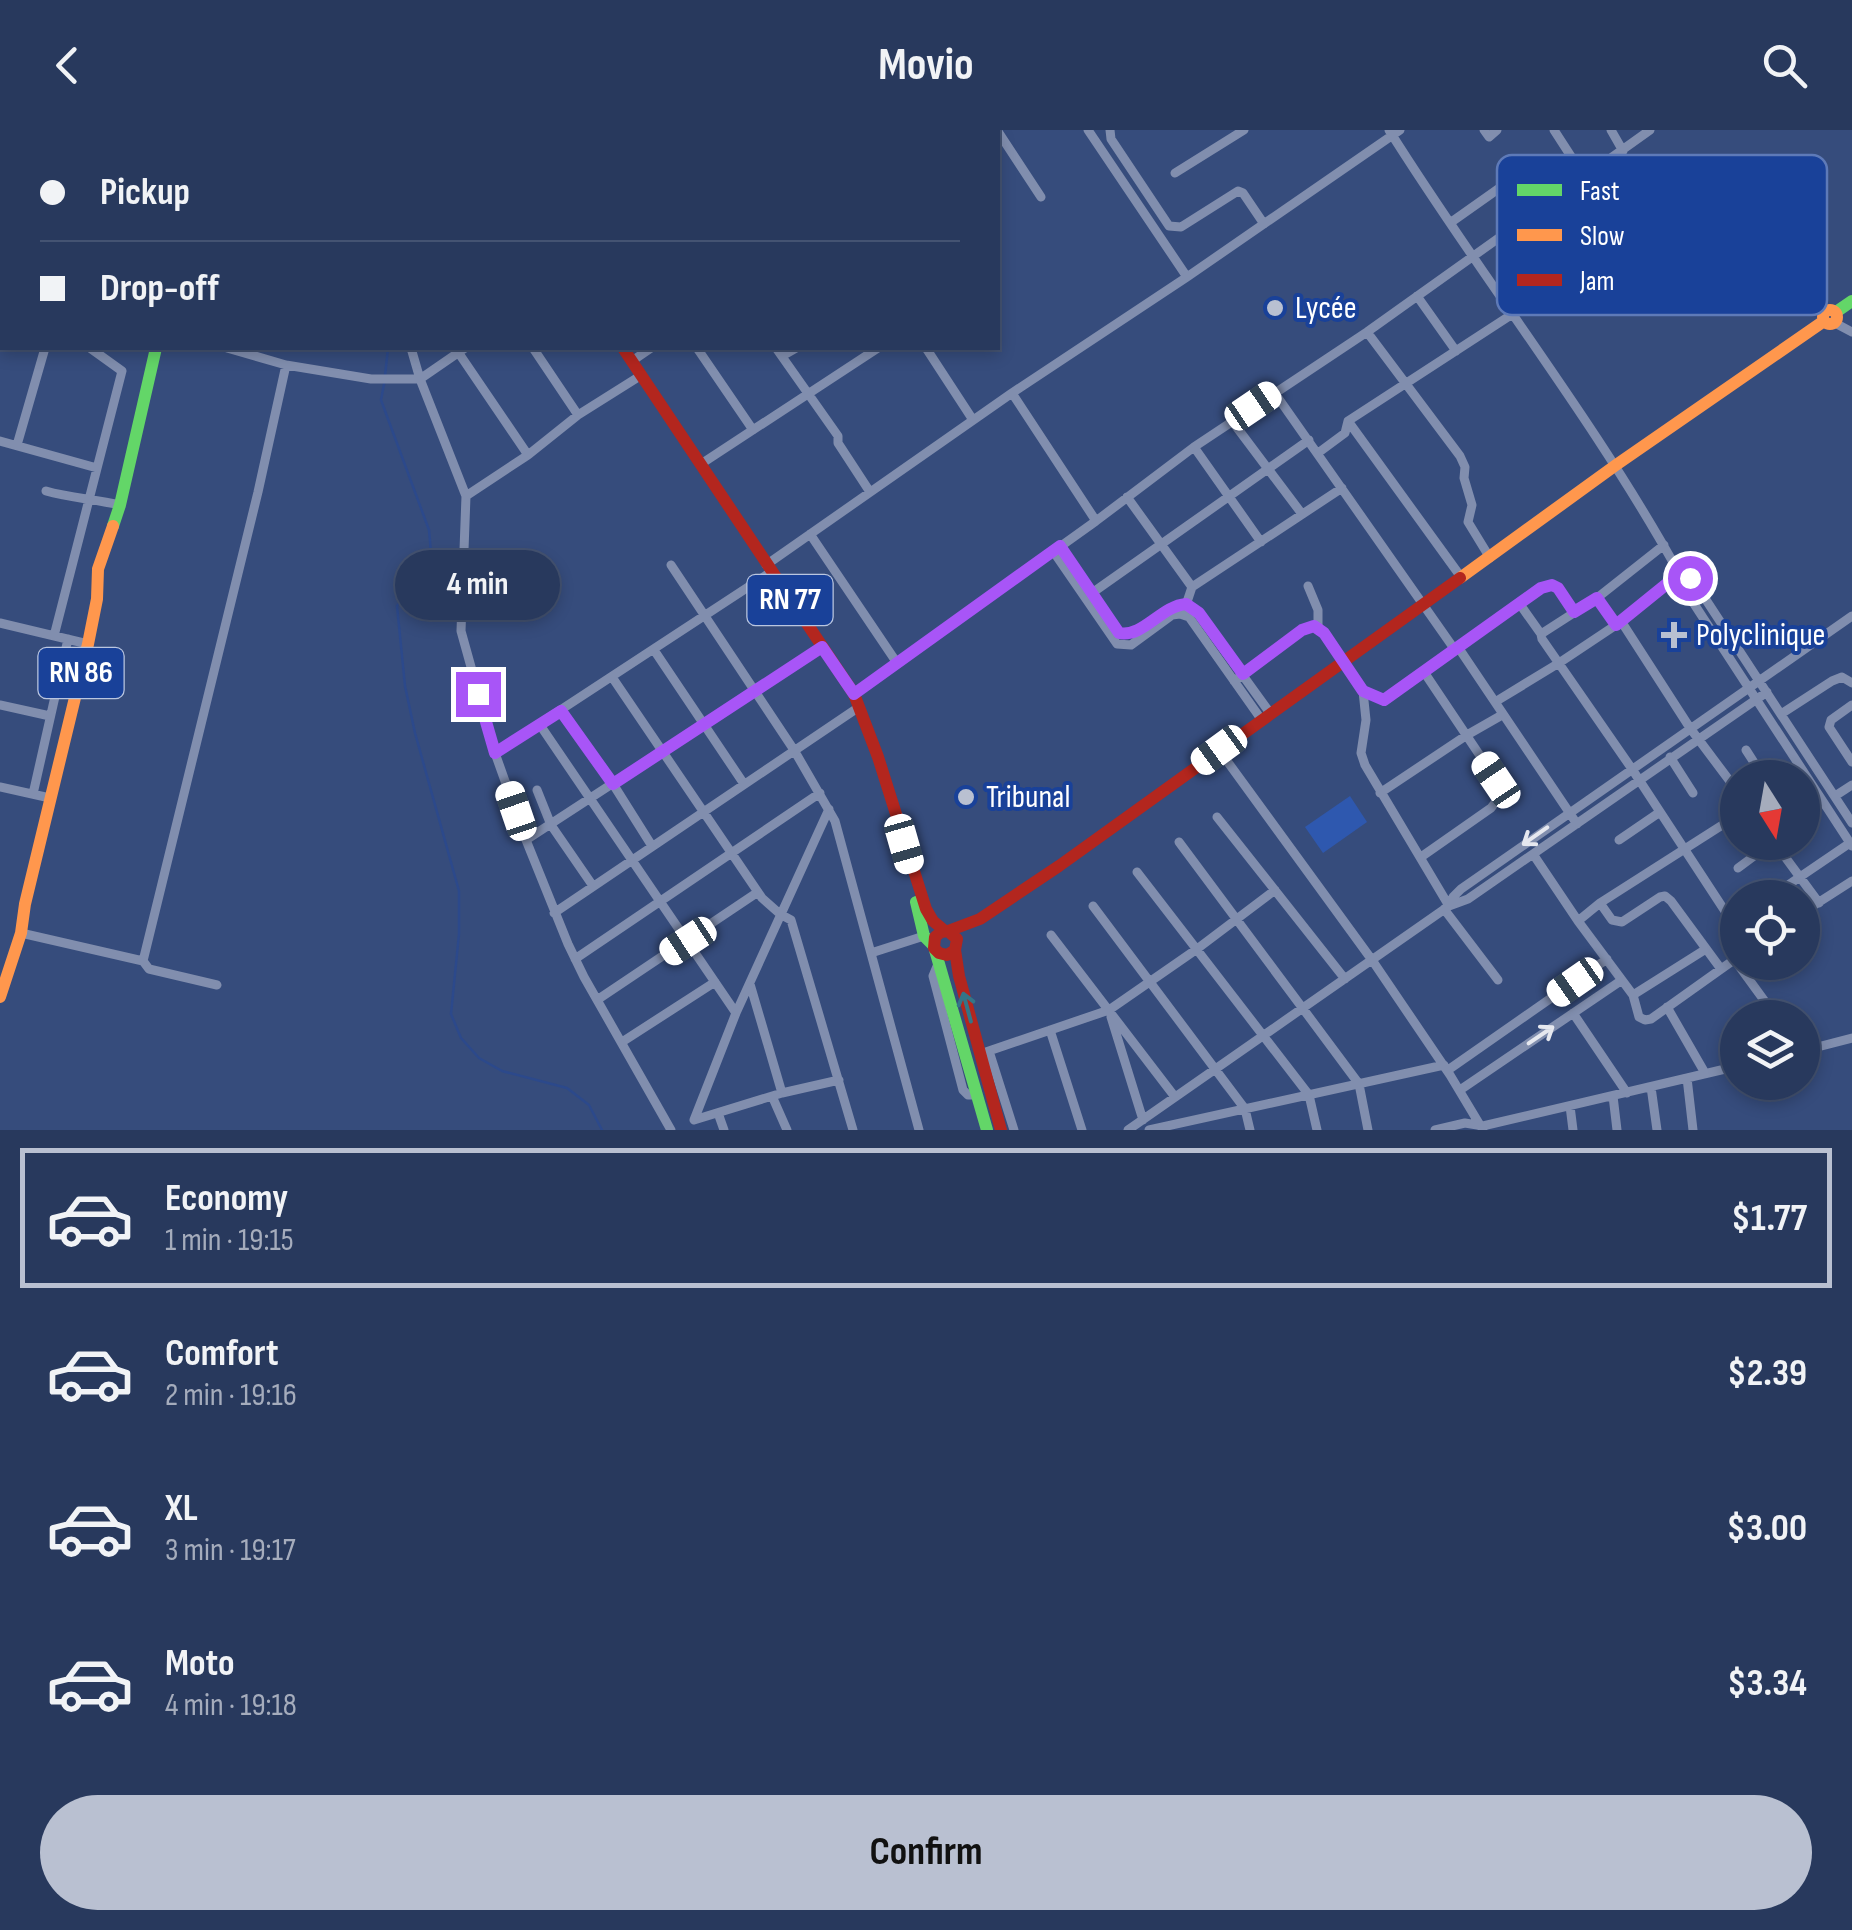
<!DOCTYPE html>
<html lang="en">
<head>
<meta charset="utf-8">
<style>
	:root { --surface:#28395d; --page:#304063; --text:#f1f3f6; --muted:#a5acbc; --line:#445372; --accent:#b9c0d1 }
	body { margin:0; font-family:"Sofia Sans Condensed",sans-serif; background:var(--page); color:var(--text); height:100vh; display:flex; flex-direction:column; font-size:38px; white-space:nowrap }
	* { box-sizing:border-box; margin:0 }
	p { font-size:32px; color:var(--muted) }
	.icon { flex:none; width:55px; height:55px; fill:none; stroke:currentColor; stroke-width:2; stroke-linecap:round; stroke-linejoin:round }
	.map { position:relative; height:1000px; overflow:hidden }
	.sheet { display:flex; flex-direction:column; background:var(--surface); flex:1 }
	.sheet>* { flex:none }
	.top-card { position:absolute; left:0px; top:0px; width:1000px; height:220px; box-shadow:0 5px 15px #0003,0 0 0 2px var(--line); display:grid; align-content:center; height:220px; padding:0 40px; background:var(--surface) }
	.needle { width:65px; rotate:169deg }
	.buttons { position:absolute; left:1720px; top:630px; display:grid; gap:20px }
	.buttons a { display:grid; place-items:center; width:100px; height:100px; border-radius:50%; background:var(--surface); box-shadow:0 5px 15px #0003,0 0 0 2px var(--line); font-size:50px }
	.end { position:absolute; width:45px; height:45px; margin:-22px; border:12px solid #a855f7; background:#fff; box-shadow:0 0 0 5px #fff }
	.from { border-radius:50% }
	.bubble { position:absolute; height:70px; border-radius:35px; background:var(--surface); box-shadow:0 5px 15px #0003,0 0 0 2px var(--line); font-size:32px; font-weight:700; line-height:70px; text-align:center }
	.car { position:absolute; width:30px; height:60px; margin:-30px -15px; border-radius:12px; box-shadow:0 0 8px 2px #0007; background:linear-gradient(#fff 24%,#345 0 40%,#fff 0 76%,#345 0 86%,#fff 0) }
	.top-card b { display:flex; align-items:center; gap:35px; height:95px; font-size:38px }
	.top-card b+b { border-top:2px solid var(--line) }
	.top-card i { width:25px; height:25px; background:var(--text) }
	ul { padding:18px 0 0; list-style:none }
	li { display:flex; align-items:center; gap:30px; height:140px; margin:0 20px 15px; padding:0 20px; border:5px solid transparent; border-radius:0px }
	li div { flex:1 }
	li b { display:block; font-size:38px }
	li em { font-style:normal; font-weight:700 }
	li.on { border-color:var(--accent) }
	li>.icon { width:90px; height:90px; stroke-width:1.5 }
	.button { display:flex; gap:20px; margin-top:auto; padding:20px 40px }
	.button a { flex:1; height:115px; border-radius:60px; background:var(--accent); color:#111; font-size:40px; font-weight:700; line-height:115px; text-align:center }
	header { display:flex; justify-content:space-between; align-items:center; height:130px; padding:0 40px; background:var(--surface); font-size:45px; font-weight:700 }
	.map>svg:first-child { display:block }
	.green { fill:#2e58af }
	.lines { fill:none; stroke-linecap:round; stroke-linejoin:round }
	.stream { stroke:#2c498b; stroke-width:2.5 }
	.street { stroke:#818eae; stroke-width:9 }
	.fast { stroke:#63d668; stroke-width:12 }
	.slow { stroke:#ff974d; stroke-width:12 }
	.jam { stroke:#b3261e; stroke-width:12 }
	.oneway { stroke:#e6e8ef }
	.oneway2 { stroke:#337588 }
	.route { stroke:#a855f7; stroke-width:12 }
	.poi-dot { fill:#b9c0d1; stroke:#194199; stroke-width:4 }
	.labels { text-anchor:middle; dominant-baseline:central; stroke-width:8; stroke-linejoin:round; paint-order:stroke }
	.shield { fill:#194199; stroke:#bac6e0; stroke-width:2.5 }
	.shield-label { font-size:30px; font-weight:bold; fill:#fff }
	.poi-label { font-size:32px; fill:#fff; stroke:#194199; text-anchor:start }
	.key { fill:#194199; stroke:#5e7ab8; stroke-width:2.5 }
	.key-label { font-size:28px; fill:#fff }
</style>
</head>
<body>
<header><svg class="icon" aria-label="back" viewBox="0 0 24 24"><path d="M15 5l-7 7 7 7"/></svg>Movio<svg class="icon" aria-label="search" viewBox="0 0 24 24"><circle cx="10" cy="10" r="6"/><path d="M15 15l6 6"/></svg></header>
<div class="map">
<svg width="1852" height="1000" viewBox="0 0 1852 1000">
	<rect width="100%" height="100%" fill="#364c7c"/>
	<path class="green" d="M 1350,666 L 1367,692 L 1323,723 L 1305,697 Z"/>
	<g class="lines">
		<path class="stream" d="M 385,246 L 388,218
			M 384,254 L 381,270 L 429,400 L 432,434 L 397,476 L 405,556 L 415,603 L 459,761 L 459,804 L 451,884 L 461,908 L 479,928 L 502,941 L 567,958 L 589,975 L 602,1000"/>
		<path class="street" d="M 81,0 L 84,2
			M 784,0 L 785,2
			M 942,0 L 944,2
			M 997,0 L 1041,67
			M 1088,0 L 1187,147
			M 1110,0 L 1111,9 L 1169,96 L 1181,97 L 1238,61 L 1243,63 L 1264,94
			M 1389,0 C 1483,150 1594,289 1679,443 L 1683,457 L 1852,716
			M 1484,0 L 1489,7 L 1497,0
			M 1554,0 L 1585,48
			M 1611,0 L 1623,21
			M 107,2 L 107,0
			M 534,2 L 537,0
			M 657,2 L 660,0
			M 848,2 L 852,0
			M 966,2 L 969,0
			M 1175,43 L 1244,0
			M 1579,53 L 1825,183
			M 1450,93 L 1508,52
			M 0,107 L 2,111
			M 1417,166 L 1456,221
			M 1835,193 L 1852,202
			M 1367,202 L 1460,326 L 1465,337 L 1464,348 L 1472,375 L 1468,392 L 1490,428
			M 227,218 L 286,235 L 371,249 L 420,249 L 465,218
			M 411,218 L 420,249 L 466,366 L 461,501 L 495,623 L 526,710 L 568,814 L 584,847 L 671,1000
			M 533,218 L 578,285
			M 697,218 L 753,300
			M 776,218 L 838,306 L 838,313 L 870,362
			M 926,218 L 973,290
			M 458,222 L 528,325
			M 782,226 L 796,218
			M 632,231 L 651,218
			M 1274,262 L 1455,520
			M 1012,263 L 1096,391
			M 1232,291 L 1302,384
			M 1348,291 L 1461,447
			M 0,311 L 97,338
			M 17,315 L 45,218
			M 1194,317 L 1261,412
			M 1318,323 L 1345,303 L 1348,291 L 1511,185
			M 701,334 L 878,218
			M 46,361 C 70,368 95,369 120,375
			M 466,366 L 528,325 L 578,285 L 640,246
			M 1127,367 L 1192,457
			M 810,404 L 897,533
			M 1060,416 L 1119,503 C 1148,509 1164,464 1194,478 L 1270,583
			M 1053,421 L 1117,514 L 1131,515 L 1172,485 L 1180,484 L 1189,487 L 1261,589
			M 671,435 L 794,620 L 835,691 L 919,1000
			M 766,435 L 1012,263 L 1187,147 L 1400,0
			M 1679,443 L 1693,450 L 1852,693
			M 1308,456 L 1318,480 L 1318,498
			M 1092,463 L 1309,310
			M 1597,468 L 1616,495
			M 1519,473 L 1541,458 L 1552,455 L 1559,458 L 1574,483
			M 1185,478 L 1192,457 L 1342,358
			M 1621,491 L 1690,598 L 1738,662
			M 0,493 L 88,514
			M 1541,504 L 1542,509 L 1632,639 L 1738,801
			M 54,506 L 122,241 L 90,218
			M 1458,517 L 1577,694
			M 654,520 L 744,654
			M 612,547 L 762,768 L 780,784 L 791,790 L 853,1000
			M 1234,551 L 1303,500 L 1314,496 L 1325,503 L 1363,561 L 1384,571 L 1519,473 L 1541,504 L 1597,468 L 1664,415
			M 1363,561 L 1366,590 L 1361,623 L 1365,635 L 1449,776
			M 854,564 L 1096,391 L 1194,317 L 1367,202 L 1650,0
			M 1495,572 L 1559,533 L 1616,495 L 1679,443
			M 0,575 L 50,586
			M 1852,575 L 1831,590 L 1829,597 L 1852,632
			M 561,581 L 613,654 L 652,716
			M 1781,584 L 1832,551 L 1842,547 L 1852,553
			M 540,595 L 736,883
			M 1219,620 L 1372,830 L 1450,945 L 1483,1000
			M 1746,620 L 1764,648
			M 495,623 L 771,442
			M 1670,627 L 1693,663
			M 0,657 L 50,668
			M 537,660 L 551,695 L 593,756
			M 1380,663 L 1467,605 L 1502,585
			M 33,664 L 68,509
			M 1835,666 L 1852,655
			M 1217,687 L 1345,849
			M 526,710 L 822,517
			M 1619,710 L 1660,682
			M 1179,712 L 1359,954 L 1368,1000
			M 1774,712 L 1819,773
			M 1533,724 L 1578,791 L 1633,865 L 1639,887 L 1645,890 L 1651,889 L 1738,827
			M 1421,727 L 1491,678 L 1501,665 L 1499,654 L 1424,542
			M 1738,738 L 1773,712
			M 1137,742 L 1309,965 L 1317,1000
			M 1769,768 L 1850,713
			M 1600,773 L 1612,790 L 1622,792 L 1660,767 L 1665,766 L 1671,771 L 1721,839
			M 1451,774 L 1453,767 L 1461,759 L 1852,486
			M 1093,776 L 1245,979 L 1250,1000
			M 1444,779 L 1498,850
			M 554,783 L 859,577
			M 1802,783 L 1852,751
			M 1578,791 L 1600,773 L 1738,685
			M 21,803 L 143,831 L 149,839 L 217,855
			M 1051,805 L 1175,967
			M 871,823 L 924,806
			M 575,829 L 820,663
			M 1734,829 L 1777,888
			M 143,831 L 258,362 L 286,235
			M 938,834 L 933,846 L 963,960 L 968,965 L 977,965
			M 750,854 L 782,963
			M 1633,865 L 1706,819
			M 597,870 L 758,762
			M 1667,877 L 1705,943
			M 1573,883 L 1627,963
			M 1111,887 L 1143,990
			M 1050,900 L 1082,1000
			M 622,912 L 715,852
			M 989,921 L 1014,1000
			M 1802,921 L 1852,908
			M 980,924 L 1109,880 L 1197,819 L 1275,760
			M 1448,940 L 1607,829
			M 1687,948 L 1693,1000
			M 1651,957 L 1657,1000
			M 1460,960 L 1622,850
			M 772,966 L 787,1000
			M 1613,966 L 1617,1000
			M 1570,976 L 1573,1000
			M 718,983 L 724,1000
			M 694,990 L 736,883 L 829,679
			M 694,990 L 782,963 L 839,950
			M 1128,1000 L 1449,776 L 1468,769 L 1767,562
			M 1149,1000 L 1444,935
			M 1435,1000 L 1465,993 L 1483,996 L 1738,936"/>
		<path class="fast" d="M 267,2 L 271,0
			M 1836,182 L 1852,171
			M 113,396 L 120,375 L 156,218
			M 916,772 L 924,806 L 934,816
			M 935,820 L 987,1000"/>
		<path class="slow" d="M1823 187a7 7 0 1 1 14 0a7 7 0 1 1-14 0Z
			M 1460,448 L 1616,335 L 1824,191
			M 0,867 L 21,803 L 25,774 L 88,514 L 97,469 L 98,439 L 113,396"/>
		<path class="jam" d="M 478,0 L 479,2
			M 623,218 L 854,564 L 878,627 L 926,779 L 933,791 L 945,801
			M 948,801 L 980,789 L 1059,736 L 1460,448
			M 955,820 L 947,825 L 939,823 L 934,818 L 935,807 L 941,802 L 948,801 L 957,809 L 955,820 L 959,846 L 1001,1000"/>
	</g>
	<defs><path id="oneway-shaft" d="M-6 0H5M1.5-3L5.5 0L1.5 3" fill="none" stroke-width="1.6" stroke-linecap="round" stroke-linejoin="round" transform="scale(2.5)"/></defs>
	<g class="oneway">
		<use href="#oneway-shaft" transform="translate(1535 706) rotate(145)"/>
		<use href="#oneway-shaft" transform="translate(1541 905) rotate(-34)"/>
	</g>
	<use class="oneway2" href="#oneway-shaft" transform="translate(967 877) rotate(-105)"/>
	<g class="lines">
		<path class="route" d="M 478,564 L 495,623 L 561,581 L 613,654 L 822,517 L 854,564 L 1060,416 L 1119,503 C 1143,508 1161,476 1186,474 L 1199,483 L 1243,544 L 1302,500 L 1314,496 L 1324,503 L 1363,561 L 1384,570 L 1541,458 L 1552,455 L 1558,458 L 1574,482 L 1597,468 L 1616,495 L 1679,444 L 1690,448"/>
	</g>
	<g class="poi-dot">
		<circle cx="1275" cy="178" r="10"/>
		<path d="M1669 490h10v10h10v10h-10v10h-10v-10h-10v-10h10z"/>
		<circle cx="966" cy="667" r="10"/>
	</g>
	<g class="labels">
		<g class="shield">
			<rect x="747.5" y="445" width="85" height="50" rx="8"/>
			<rect x="38.5" y="518" width="85" height="50" rx="8"/>
		</g>
		<g class="shield-label">
			<text x="790" y="470">RN 77</text>
			<text x="81" y="543">RN 86</text>
		</g>
		<g class="poi-label">
			<text x="1295" y="178">Lycée</text>
			<text x="1696" y="505">Polyclinique</text>
			<text x="986" y="667">Tribunal</text>
		</g>
	</g>
	<rect x="1497" y="25" width="330" height="160" rx="15" class="key"/>
	<rect x="1517" y="54" width="45" height="12" fill="#63d668"/>
	<rect x="1517" y="99" width="45" height="12" fill="#ff974d"/>
	<rect x="1517" y="144" width="45" height="12" fill="#b3261e"/>
	<g class="key-label">
		<text x="1580" y="70">Fast</text>
		<text x="1580" y="115">Slow</text>
		<text x="1580" y="160">Jam</text>
	</g>
</svg>
<div class="buttons">
<a><svg class="needle" viewBox="-14 -14 28 28"><path d="M0-13l5 13h-10z" fill="#e53935"/><path d="M0 13l5-13h-10z" fill="#a5acbc"/></svg></a>
<a><svg class="icon" aria-label="locate" viewBox="0 0 24 24"><circle cx="12" cy="12" r="6"/><path d="M12 2v4M12 18v4M2 12h4M18 12h4"/></svg></a>
<a><svg class="icon" aria-label="layers" viewBox="0 0 24 24"><path d="M12 4l9 5-9 5-9-5zM3 14l9 5 9-5"/></svg></a>
</div>
<i class="end from" style="left:1690px;top:448px"></i>
<i class="end" style="left:478px;top:564px"></i>
<div class="bubble" style="left:395px;top:420px;width:165px">4 min</div>
<i class="car" style="left:1253px;top:276px;rotate:56deg"></i>
<i class="car" style="left:1219px;top:620px;rotate:234deg"></i>
<i class="car" style="left:1496px;top:650px;rotate:326deg"></i>
<i class="car" style="left:516px;top:681px;rotate:341deg"></i>
<i class="car" style="left:904px;top:714px;rotate:164deg"></i>
<i class="car" style="left:688px;top:811px;rotate:237deg"></i>
<i class="car" style="left:1575px;top:852px;rotate:235deg"></i>
<div class="top-card">
<b><i class="from"></i>Pickup</b>
<b><i></i>Drop-off</b>
</div>
</div>
<section class="sheet">
<ul>
<li class="on"><svg class="icon" aria-label="car" viewBox="0 0 24 24"><path d="M5 17H2v-5l4-1 3-4h7l3 4 3 1v5h-3M9 17h6M6 11h13"/><circle cx="7" cy="17" r="2"/><circle cx="17" cy="17" r="2"/></svg><div><b>Economy</b><p>1 min · 19:15</p></div><em>$1.77</em></li>
<li><svg class="icon" aria-label="car" viewBox="0 0 24 24"><path d="M5 17H2v-5l4-1 3-4h7l3 4 3 1v5h-3M9 17h6M6 11h13"/><circle cx="7" cy="17" r="2"/><circle cx="17" cy="17" r="2"/></svg><div><b>Comfort</b><p>2 min · 19:16</p></div><em>$2.39</em></li>
<li><svg class="icon" aria-label="car" viewBox="0 0 24 24"><path d="M5 17H2v-5l4-1 3-4h7l3 4 3 1v5h-3M9 17h6M6 11h13"/><circle cx="7" cy="17" r="2"/><circle cx="17" cy="17" r="2"/></svg><div><b>XL</b><p>3 min · 19:17</p></div><em>$3.00</em></li>
<li><svg class="icon" aria-label="car" viewBox="0 0 24 24"><path d="M5 17H2v-5l4-1 3-4h7l3 4 3 1v5h-3M9 17h6M6 11h13"/><circle cx="7" cy="17" r="2"/><circle cx="17" cy="17" r="2"/></svg><div><b>Moto</b><p>4 min · 19:18</p></div><em>$3.34</em></li>
</ul>
<div class="button"><a>Confirm</a></div>
</section>
</body>
</html>
